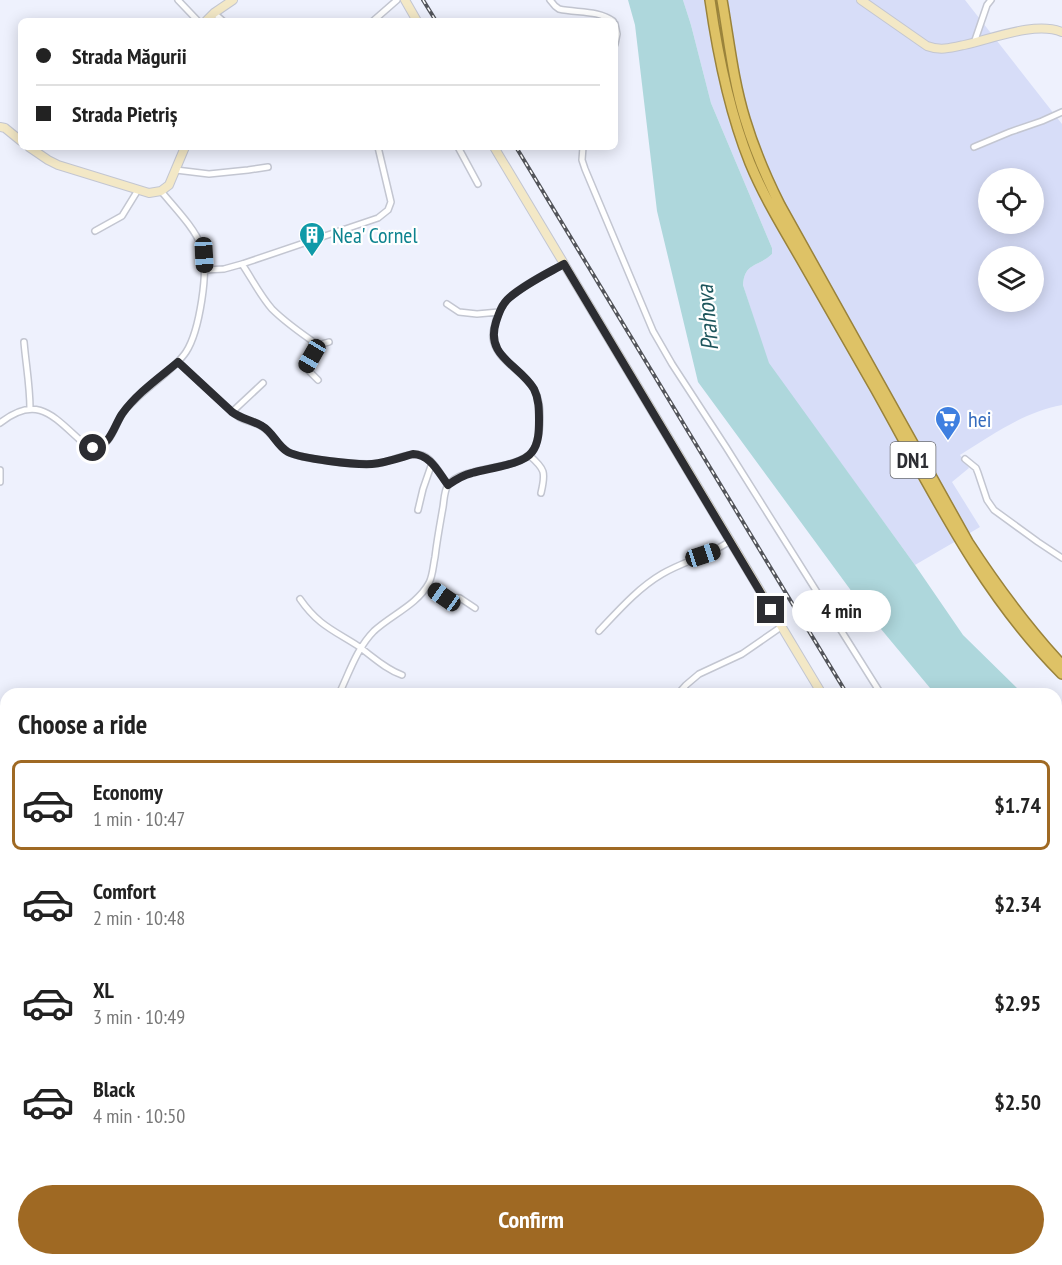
<!DOCTYPE html>
<html lang="en">
<head>
<meta charset="utf-8">
<style>
	:root { --surface:#fff; --page:#f6f6f6; --text:#222; --muted:#767676; --line:#e0e0e0; --accent:#9f6923 }
	body { margin:0; font-family:"PT Sans Narrow",sans-serif; background:var(--page); color:var(--text); height:100vh; display:flex; flex-direction:column; font-size:22px; white-space:nowrap }
	* { box-sizing:border-box; margin:0 }
	p { font-size:20px; color:var(--muted) }
	.icon { flex:none; width:33px; height:33px; fill:none; stroke:currentColor; stroke-width:2; stroke-linecap:round; stroke-linejoin:round }
	.map { position:relative; flex:1; overflow:hidden }
	.panel { position:absolute; left:0px; top:688px; width:1062px; height:578px; display:flex; flex-direction:column; background:var(--surface); border-radius:18px 18px 0 0; box-shadow:0 3px 15px #0003 }
	.panel>* { flex:none }
	.banner { position:absolute; left:18px; top:18px; width:600px; height:132px; border-radius:9px; box-shadow:0 3px 15px #0003; display:grid; align-content:center; height:132px; padding:0 18px; background:var(--surface) }
	.tools { position:absolute; left:978px; top:168px; display:grid; gap:12px }
	.tools a { display:grid; place-items:center; width:66px; height:66px; border-radius:50%; background:var(--surface); box-shadow:0 3px 15px #0003; font-size:30px }
	.end { position:absolute; width:27px; height:27px; margin:-14px; border:8px solid #2c2d32; background:#fff; box-shadow:0 0 0 3px #fff }
	.from { border-radius:50% }
	.bubble { position:absolute; height:42px; border-radius:21px; background:var(--surface); box-shadow:0 3px 15px #0003; font-size:20px; font-weight:600; line-height:42px; text-align:center }
	.car { position:absolute; width:18px; height:36px; margin:-18px -9px; border-radius:8px; box-shadow:0 0 4px 2px #0007; background:linear-gradient(#222 24%,#8ab4d8 0 40%,#222 0 76%,#8ab4d8 0 86%,#222 0) }
	.banner b { display:flex; align-items:center; gap:21px; height:57px; font-size:22px }
	.banner b+b { border-top:2px solid var(--line) }
	.banner i { width:15px; height:15px; background:var(--text) }
	ul { padding:0; list-style:none }
	li { display:flex; align-items:center; gap:18px; height:90px; margin:0 12px 9px; padding:0 6px; border:3px solid transparent; border-radius:9px }
	li div { flex:1 }
	li b { display:block; font-size:22px }
	li em { font-style:normal; font-weight:600 }
	li.on { border-color:var(--accent) }
	li>.icon { width:54px; height:54px; stroke-width:1.5 }
	h2 { padding:0 18px; font-size:27px; line-height:72px }
	.primary-button { display:flex; gap:12px; margin-top:auto; padding:12px 18px }
	.primary-button a { flex:1; height:69px; border-radius:36px; background:var(--accent); color:#fff; font-size:24px; font-weight:600; line-height:69px; text-align:center }
	.map>svg:first-child { display:block }
	.green { fill:#d7ddf8; fill-rule:evenodd }
	.water { fill:#aed7dc }
	.lines { fill:none; stroke-linecap:round; stroke-linejoin:round }
	.minor-casing { stroke:#c3c6d1; stroke-width:8 }
	.secondary-casing { stroke:#c3c6d1; stroke-width:10 }
	.trunk-casing { stroke:#9a833b; stroke-width:12 }
	.minor { stroke:#fff; stroke-width:5 }
	.secondary { stroke:#f3e8c6; stroke-width:8 }
	.trunk { stroke:#dec266; stroke-width:9 }
	.rail-casing { stroke:#53555b; stroke-width:4 }
	.rail { stroke:#fff; stroke-width:1.5; stroke-dasharray:4.5; stroke-linecap:butt }
	.route { stroke:#2c2d32; stroke-width:8 }
	.labels { text-anchor:middle; dominant-baseline:central; stroke-width:4.5; stroke-linejoin:round; paint-order:stroke }
	.shield { fill:#fff; stroke:#6b6c70; stroke-width:1.5 }
	.shield-label { font-size:21px; font-weight:bold; fill:#2c2d32 }
	.culture-label { font-size:22px; fill:#0d838f; stroke:#fff; text-anchor:start }
	.shop-label { font-size:22px; fill:#366cbe; stroke:#fff; text-anchor:start }
	.water-label { font-size:24px; font-style:italic; fill:#1d555c; stroke:#fff }
</style>
</head>
<body>
<div class="map">
<svg width="1062" height="1265" viewBox="0 0 1062 1265">
	<rect width="100%" height="100%" fill="#eef1fd"/>
	<path class="green" d="M 683,0 L 965,0 L 1062,124 L 1062,405 C 1024,412 992,435 960,455 L 969,468 L 952,482 L 980,527 L 915,565 L 768,363 L 743,285 C 745,262 757,268 772,254 L 772,248 L 711,103 L 691,25 ZM 988,178 L 1034,178 L 1034,224 L 988,224 ZM 988,256 L 1034,256 L 1034,302 L 988,302 Z
		M 1056,1191 L 1062,1197 L 1062,1265 L 382,1265 L 388,1260 L 1056,1260 Z"/>
	<path class="water" d="M 628,0 L 683,0 L 691,25 L 711,103 L 772,248 L 772,254 C 757,268 745,262 743,285 L 769,363 L 915,565 L 963,635 L 1023,694 L 935,694 L 866,611 L 698,382 L 657,211 L 635,25 Z
		M 1056,738 L 1062,747 L 1062,828 L 1056,822 Z"/>
	<g class="lines">
		<defs>
			<path id="minor" d="M 178,0 L 198,21
				M 550,0 L 555,6 L 559,9 C 577,13 598,10 613,21
				M 214,13 L 223,21
				M 373,21 L 397,0
				M 615,24 L 617,34 L 615,44
				M 974,43 L 987,5 L 991,0
				M 458,147 L 478,184
				M 583,147 L 582,160 L 585,169 L 653,331 L 672,364 L 726,447 L 881,694
				M 974,147 L 1010,132 L 1042,121 L 1062,112
				M 176,170 L 209,174 L 248,170 L 268,167
				M 95,231 L 122,216 L 138,190
				M 242,264 C 252,279 260,295 272,309 C 286,323 302,334 318,345
				M 205,270 L 224,269 L 242,264 L 378,218 L 388,210 L 391,202 L 378,147
				M 447,304 L 459,312 L 477,314 L 499,312
				M 24,342 C 26,365 30,386 30,409
				M 178,362 C 191,374 205,387 218,399 C 225,405 232,412 239,417 C 247,422 257,422 264,428 C 274,435 279,448 290,453 C 308,460 363,466 381,463 C 393,460 409,452 421,455 C 433,458 441,476 448,485
				M 318,380 L 305,367 L 318,345 L 329,342
				M 232,412 L 263,383
				M 0,423 C 37,394 53,416 81,441 C 86,445 91,450 97,448 C 110,445 115,426 121,416 C 124,411 128,406 133,402 C 148,386 175,369 186,352 C 199,332 210,269 201,246 C 195,228 173,206 161,191
				M 529,455 C 545,469 546,472 541,493
				M 965,459 L 976,468 L 978,473 L 987,500 L 994,510 L 1038,542 L 1062,558
				M 0,470 L 0,482
				M 418,510 L 423,489 L 432,463
				M 428,585 L 444,597 L 460,598 L 475,608
				M 300,599 C 318,625 333,630 358,646 C 372,656 385,669 402,675
				M 599,631 C 618,611 638,588 662,574 C 684,561 709,556 730,541
				M 339,694 C 349,673 357,648 374,631 C 391,615 417,605 429,583 C 433,575 433,566 435,557 C 437,540 440,524 443,507 C 444,501 444,491 448,485 C 465,463 527,473 536,445 C 541,429 542,405 535,391 C 525,371 496,361 493,338 C 492,332 495,326 496,320 C 499,311 503,303 510,297 C 526,283 546,274 564,264
				M 678,694 L 686,685 L 699,674 L 742,654 L 781,627
				M 1056,989 L 1062,997
				M 1062,1068 L 1061,1072 L 1062,1074
				M 130,1260 L 135,1265
				M 222,1260 L 223,1265
				M 13,1265 L 18,1260
				M 192,1265 L 197,1260"/>
			<path id="secondary" d="M 405,0 L 417,21
				M 861,0 L 927,46 C 940,51 951,48 964,45 C 992,39 1035,21 1062,32
				M 206,21 L 214,13 L 233,0
				M 0,127 L 5,128 L 21,141
				M 29,147 L 48,160 L 58,165 L 149,193 L 161,191 L 169,185 L 185,147
				M 494,147 L 822,694
				M 1056,1048 L 1062,1054"/>
			<path id="trunk" d="M 710,0 C 718,56 729,111 750,163 C 764,197 783,228 801,259 C 826,303 851,346 876,390 C 932,490 980,592 1062,674
				M 722,0 C 729,40 733,80 745,119 C 754,149 766,177 780,205 L 968,542 C 996,585 1027,627 1062,665"/>
		</defs>
		<use href="#minor" class="minor-casing"/>
		<use href="#secondary" class="secondary-casing"/>
		<use href="#trunk" class="trunk-casing"/>
		<use href="#minor" class="minor"/>
		<use href="#secondary" class="secondary"/>
		<use href="#trunk" class="trunk"/>
		<defs>
			<path id="rail" d="M 423,0 L 436,21
				M 516,147 L 847,694
				M 1056,1016 L 1062,1022"/>
		</defs>
		<use href="#rail" class="rail-casing"/>
		<use href="#rail" class="rail"/>
	</g>
	<g class="lines">
		<path class="route" d="M 93,448 C 110,447 114,426 122,414 C 137,393 159,378 178,362 L 232,412 C 241,419 252,420 262,426 C 273,432 277,446 288,452 C 302,459 355,465 372,464 C 385,463 399,458 413,454 C 431,455 438,472 448,485 C 455,480 463,475 472,473 C 488,468 523,465 532,452 C 539,443 539,430 539,420 C 539,410 539,399 534,389 C 519,364 485,357 496,322 C 499,313 502,304 509,298 C 525,284 546,274 564,264 L 771,610"/>
	</g>
	<defs>
		<symbol id="building-pin" viewBox="-11 -11 22 30"><path d="M0 17L-7.5 6A9.5 9.5 0 1 1 7.5 6Z" fill="#0f9aa8" stroke="#fff"/><path d="M-4-6H4V6H1V3H-1V6H-4ZM-2.5-4.3h1.7v1.8h-1.7ZM.8-4.3h1.7v1.8H.8ZM-2.5-1h1.7V.8h-1.7ZM.8-1h1.7V.8H.8Z" fill="#fff"/></symbol>
		<symbol id="supermarket-pin" viewBox="-11 -11 22 30"><path d="M0 17L-7.5 6A9.5 9.5 0 1 1 7.5 6Z" fill="#3f7fe0" stroke="#fff"/><path d="M-6-5.5h2.5l.6 2H6L4.5 2H-2.5L-4.4-4H-6ZM-1.5 3.2a1.3 1.3 0 1 0 .1 0ZM3 3.2a1.3 1.3 0 1 0 .1 0Z" fill="#fff"/></symbol>
	</defs>
	<g fill-rule="evenodd">
		<use href="#building-pin" x="297" y="220" width="30" height="40"/>
		<use href="#supermarket-pin" x="933" y="404" width="30" height="40"/>
	</g>
	<g class="labels">
		<rect class="shield" x="890.5" y="442" width="45" height="36" rx="4.5"/>
		<g class="shield-label">
			<text x="913" y="460">DN1</text>
		</g>
		<g class="culture-label">
			<text x="332" y="235">Nea' Cornel</text>
		</g>
		<g class="shop-label">
			<text x="968" y="419">hei</text>
		</g>
		<g class="water-label">
			<text transform="translate(707 318) rotate(-95)">Prahova</text>
		</g>
	</g>
</svg>
<div class="tools">
<a><svg class="icon" aria-label="locate" viewBox="0 0 24 24"><circle cx="12" cy="12" r="6"/><path d="M12 2v4M12 18v4M2 12h4M18 12h4"/></svg></a>
<a><svg class="icon" aria-label="layers" viewBox="0 0 24 24"><path d="M12 4l9 5-9 5-9-5zM3 14l9 5 9-5"/></svg></a>
</div>
<i class="end from" style="left:93px;top:448px"></i>
<i class="end" style="left:771px;top:610px"></i>
<div class="bubble" style="left:792px;top:590px;width:99px">4 min</div>
<i class="car" style="left:204px;top:255px;rotate:177deg"></i>
<i class="car" style="left:312px;top:356px;rotate:210deg"></i>
<i class="car" style="left:703px;top:555px;rotate:72deg"></i>
<i class="car" style="left:444px;top:597px;rotate:305deg"></i>
<div class="banner">
<b><i class="from"></i>Strada Măgurii</b>
<b><i></i>Strada Pietriș</b>
</div>
<section class="panel">
<h2>Choose a ride</h2>
<ul>
<li class="on"><svg class="icon" aria-label="car" viewBox="0 0 24 24"><path d="M5 17H2v-5l4-1 3-4h7l3 4 3 1v5h-3M9 17h6M6 11h13"/><circle cx="7" cy="17" r="2"/><circle cx="17" cy="17" r="2"/></svg><div><b>Economy</b><p>1 min · 10:47</p></div><em>$1.74</em></li>
<li><svg class="icon" aria-label="car" viewBox="0 0 24 24"><path d="M5 17H2v-5l4-1 3-4h7l3 4 3 1v5h-3M9 17h6M6 11h13"/><circle cx="7" cy="17" r="2"/><circle cx="17" cy="17" r="2"/></svg><div><b>Comfort</b><p>2 min · 10:48</p></div><em>$2.34</em></li>
<li><svg class="icon" aria-label="car" viewBox="0 0 24 24"><path d="M5 17H2v-5l4-1 3-4h7l3 4 3 1v5h-3M9 17h6M6 11h13"/><circle cx="7" cy="17" r="2"/><circle cx="17" cy="17" r="2"/></svg><div><b>XL</b><p>3 min · 10:49</p></div><em>$2.95</em></li>
<li><svg class="icon" aria-label="car" viewBox="0 0 24 24"><path d="M5 17H2v-5l4-1 3-4h7l3 4 3 1v5h-3M9 17h6M6 11h13"/><circle cx="7" cy="17" r="2"/><circle cx="17" cy="17" r="2"/></svg><div><b>Black</b><p>4 min · 10:50</p></div><em>$2.50</em></li>
</ul>
<div class="primary-button"><a>Confirm</a></div>
</section>
</div>
</body>
</html>
